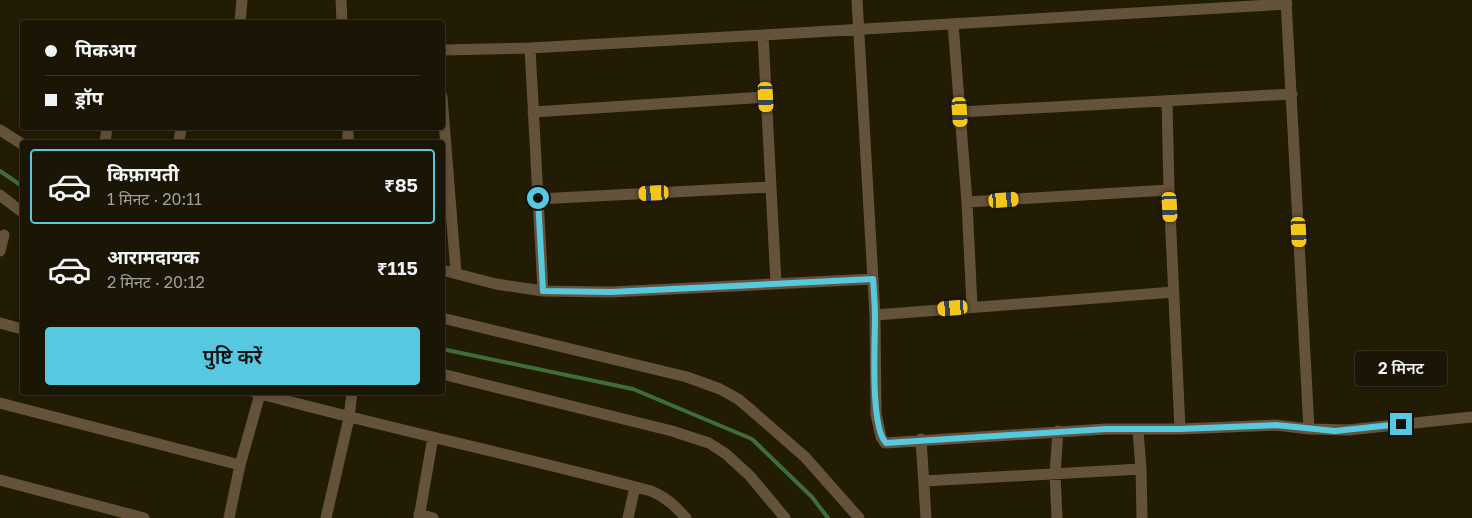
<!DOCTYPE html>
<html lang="hi">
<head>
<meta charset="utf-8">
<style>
	:root { --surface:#1a1504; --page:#231e0e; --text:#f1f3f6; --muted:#9f9f9a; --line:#383426; --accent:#56c9e0 }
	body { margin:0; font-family:"Golos Text","Noto Sans Devanagari",sans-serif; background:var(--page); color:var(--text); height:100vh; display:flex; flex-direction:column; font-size:19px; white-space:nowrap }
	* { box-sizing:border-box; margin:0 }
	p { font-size:16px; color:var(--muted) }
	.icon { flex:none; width:28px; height:28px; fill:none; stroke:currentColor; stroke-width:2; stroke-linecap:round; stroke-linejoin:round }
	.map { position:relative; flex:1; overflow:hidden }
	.side { position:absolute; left:20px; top:140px; width:425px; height:255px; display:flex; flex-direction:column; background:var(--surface); border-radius:5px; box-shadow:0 2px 8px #0003,0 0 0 1px var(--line) }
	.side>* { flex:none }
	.top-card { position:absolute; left:20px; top:20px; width:425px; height:110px; border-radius:5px; box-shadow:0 2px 8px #0003,0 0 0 1px var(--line); display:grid; align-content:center; height:110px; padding:0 25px; background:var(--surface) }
	.end { position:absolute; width:22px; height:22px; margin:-11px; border:6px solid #56c9e0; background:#111; box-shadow:0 0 0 2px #111 }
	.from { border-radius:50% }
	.bubble { position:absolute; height:35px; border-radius:5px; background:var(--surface); box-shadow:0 2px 8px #0003,0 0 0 1px var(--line); font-size:16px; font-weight:600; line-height:35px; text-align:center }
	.car { position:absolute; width:15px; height:30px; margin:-15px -8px; border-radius:6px; box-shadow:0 0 4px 1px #0007; background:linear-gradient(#f5c518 24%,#345 0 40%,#f5c518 0 76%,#345 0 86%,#f5c518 0) }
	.top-card b { display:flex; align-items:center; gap:18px; height:48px; font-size:19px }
	.top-card b+b { border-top:1px solid var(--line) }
	.top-card i { width:12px; height:12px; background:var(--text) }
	ul { padding:9px 0 0; list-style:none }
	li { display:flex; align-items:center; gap:15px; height:75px; margin:0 10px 8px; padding:0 15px; border:2px solid transparent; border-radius:5px }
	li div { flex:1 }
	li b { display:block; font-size:19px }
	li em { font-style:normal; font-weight:600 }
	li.selected { border-color:var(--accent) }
	li>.icon { width:45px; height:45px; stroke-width:1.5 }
	.action { display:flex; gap:10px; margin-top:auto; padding:10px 25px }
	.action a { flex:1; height:58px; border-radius:5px; background:var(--accent); color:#111; font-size:20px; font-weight:600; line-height:58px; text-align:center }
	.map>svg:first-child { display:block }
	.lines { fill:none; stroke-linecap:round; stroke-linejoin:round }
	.stream { stroke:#3f6d38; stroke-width:4 }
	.minor { stroke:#65523b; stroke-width:11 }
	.route { stroke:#56c9e0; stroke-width:6 }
</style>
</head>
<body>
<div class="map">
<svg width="1472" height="518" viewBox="0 0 1472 518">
	<rect width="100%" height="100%" fill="#231c05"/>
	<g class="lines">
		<path class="stream" d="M 0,171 L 22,186
			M 442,349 L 633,389 L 752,439 L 812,497 L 828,518"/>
		<path class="minor" d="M 341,0 L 342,22
			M 857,0 L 875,315 L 876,414 L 881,437 L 885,443 L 1106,429 L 1180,429 L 1276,425 L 1309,429 L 1348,430 L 1472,417
			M 1286,0 L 1309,429
			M 240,22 L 242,0
			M 953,24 L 967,202 L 972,306
			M 763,35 L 1287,4
			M 530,48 L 543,291
			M 442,50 L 530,48 L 763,35 L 776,283
			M 442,97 L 456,273
			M 1167,101 L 1169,190 L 1180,429
			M 533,112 L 766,97
			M 960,112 L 1292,94
			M 348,128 L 348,142
			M 0,130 L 22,144
			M 105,142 L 107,128
			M 179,142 L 181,128
			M 0,195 L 22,212
			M 538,199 L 771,187
			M 967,202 L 1169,190
			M 0,251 L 4,235
			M 442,270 L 496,284 L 543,291 L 611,292 L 873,279
			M 875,315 L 1174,292
			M 442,318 L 687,377 L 720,389 L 738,399 L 750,409 L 805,457 L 859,518
			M 0,323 L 22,329
			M 442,374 L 672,431 L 709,443 L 726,454 L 750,476 L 785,518
			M 254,392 C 386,428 520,456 651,491 C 666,497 675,506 686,518
			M 0,403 L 240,465
			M 1138,430 L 1141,469 L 1142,518
			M 921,439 L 926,518
			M 0,480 L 144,518
			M 924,481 L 1141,469
			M 419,514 L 433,518
			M 229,518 L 240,465 L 260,394
			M 326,518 L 349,418 L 352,392
			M 419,518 L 433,437
			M 628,518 L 635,487
			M 1057,518 L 1055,474 L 1058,431"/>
	</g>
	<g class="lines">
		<path class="route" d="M 538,198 L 543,291 L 611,292 L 873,279 C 874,292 875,305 875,318 C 875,342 870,427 886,443 L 1106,429 L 1180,429 L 1276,425 L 1335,431 L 1401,424"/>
	</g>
</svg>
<i class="end from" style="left:538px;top:198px"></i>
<i class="end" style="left:1401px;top:424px"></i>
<div class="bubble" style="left:1355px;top:351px;width:92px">2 मिनट</div>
<i class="car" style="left:766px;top:97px;rotate:177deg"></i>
<i class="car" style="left:960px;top:112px;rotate:176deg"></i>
<i class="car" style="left:654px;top:193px;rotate:267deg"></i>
<i class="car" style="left:1004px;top:200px;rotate:86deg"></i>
<i class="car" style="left:1170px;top:207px;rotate:177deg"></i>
<i class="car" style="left:1299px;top:232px;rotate:177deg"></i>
<i class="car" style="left:953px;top:308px;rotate:265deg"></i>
<div class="top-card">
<b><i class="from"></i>पिकअप</b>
<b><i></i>ड्रॉप</b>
</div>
<section class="side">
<ul>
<li class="selected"><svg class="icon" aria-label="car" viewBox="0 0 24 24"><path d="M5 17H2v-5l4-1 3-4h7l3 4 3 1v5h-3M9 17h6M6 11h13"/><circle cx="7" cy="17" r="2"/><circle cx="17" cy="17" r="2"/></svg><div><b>किफ़ायती</b><p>1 मिनट · 20:11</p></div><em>₹85</em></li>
<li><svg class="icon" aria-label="car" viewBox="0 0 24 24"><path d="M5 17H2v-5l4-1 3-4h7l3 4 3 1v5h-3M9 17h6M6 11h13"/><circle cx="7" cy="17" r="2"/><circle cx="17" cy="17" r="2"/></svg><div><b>आरामदायक</b><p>2 मिनट · 20:12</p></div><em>₹115</em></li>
</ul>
<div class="action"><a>पुष्टि करें</a></div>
</section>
</div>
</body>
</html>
